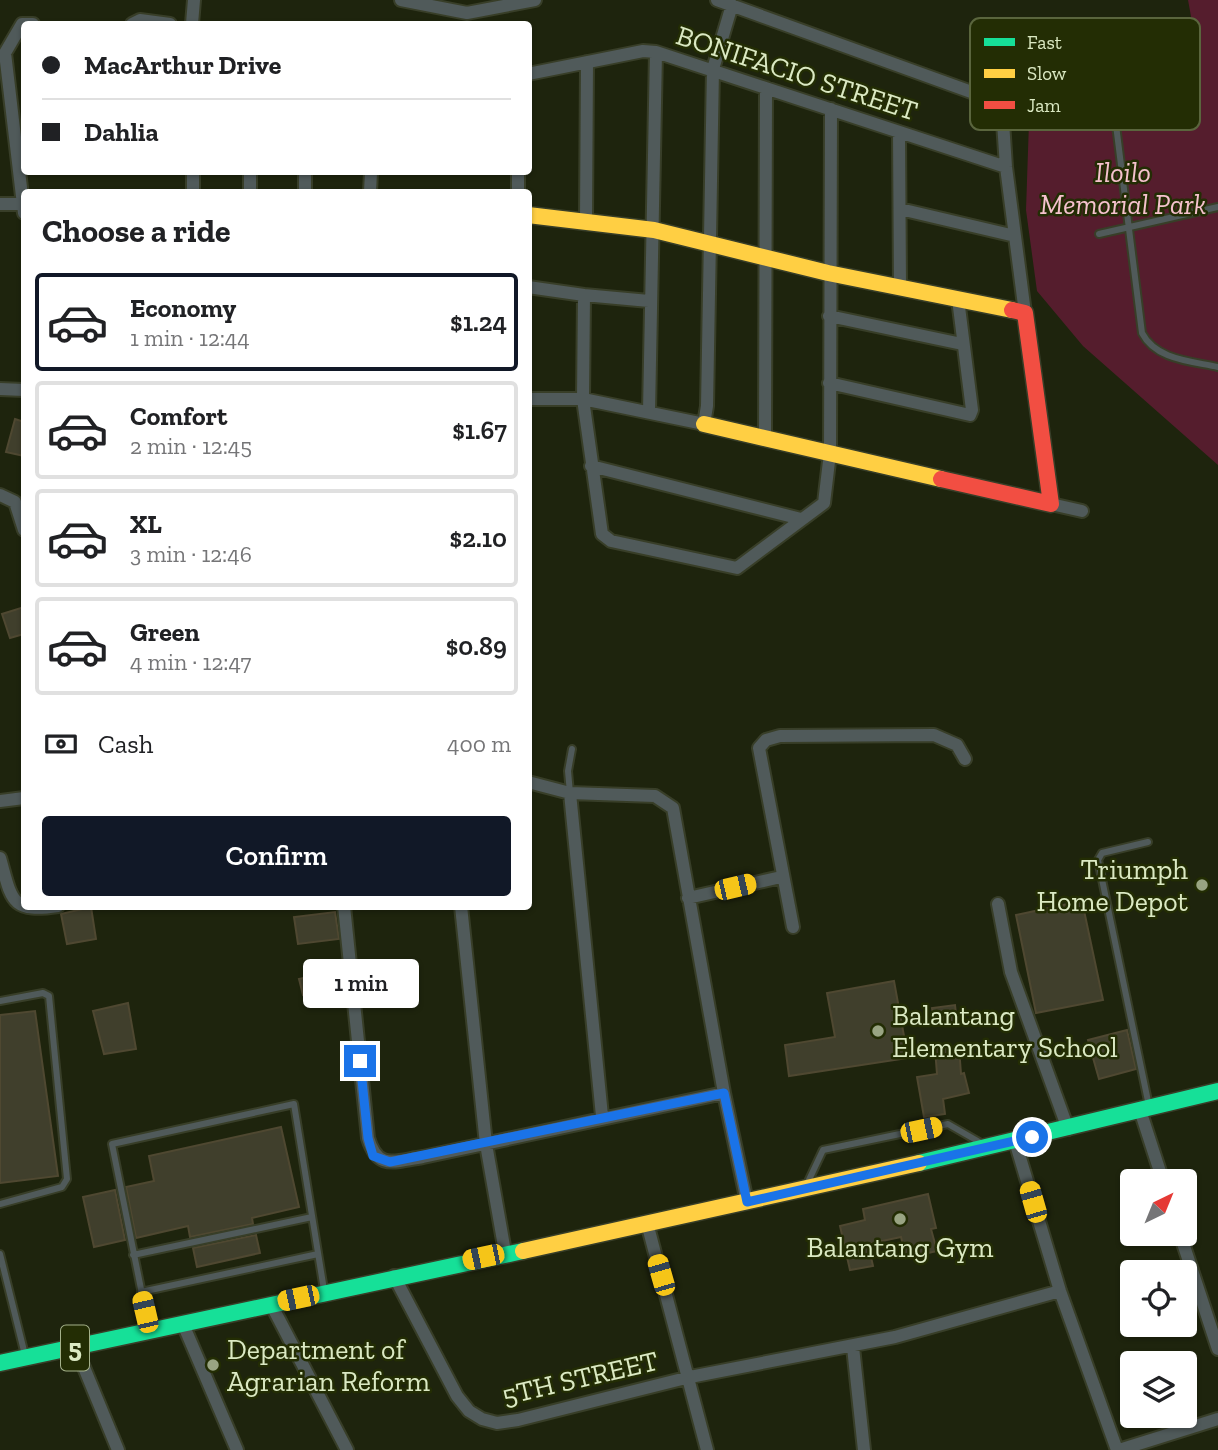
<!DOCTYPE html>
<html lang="en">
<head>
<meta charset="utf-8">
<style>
	:root { --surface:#fff; --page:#f6f6f6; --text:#202124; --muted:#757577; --line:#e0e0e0; --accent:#111827 }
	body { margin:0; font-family:"Zilla Slab",serif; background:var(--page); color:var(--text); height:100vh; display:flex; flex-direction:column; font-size:26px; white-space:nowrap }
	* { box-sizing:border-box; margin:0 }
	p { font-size:23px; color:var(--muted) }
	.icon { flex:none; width:38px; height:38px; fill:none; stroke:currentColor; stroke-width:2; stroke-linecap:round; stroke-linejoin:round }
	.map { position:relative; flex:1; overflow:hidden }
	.sheet { position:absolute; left:21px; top:189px; width:511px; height:721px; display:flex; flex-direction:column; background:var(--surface); border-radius:7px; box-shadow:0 2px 5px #0004 }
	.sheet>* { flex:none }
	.guide { position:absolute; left:21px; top:21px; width:511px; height:154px; border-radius:7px; box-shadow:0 2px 5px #0004; display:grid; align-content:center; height:154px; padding:0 21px; background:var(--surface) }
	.needle { width:46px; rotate:43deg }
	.tools { position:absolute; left:1120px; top:1169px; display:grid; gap:14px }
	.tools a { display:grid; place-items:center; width:77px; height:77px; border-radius:7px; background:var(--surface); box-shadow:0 2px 5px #0004; font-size:35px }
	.end { position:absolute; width:32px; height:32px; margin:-16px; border:9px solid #1a73e8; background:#fff; box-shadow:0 0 0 4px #fff }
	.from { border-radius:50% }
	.bubble { position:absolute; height:49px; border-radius:7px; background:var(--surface); box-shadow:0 2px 5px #0004; font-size:23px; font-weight:600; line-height:49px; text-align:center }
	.car { position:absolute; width:21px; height:42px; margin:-21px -10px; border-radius:9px; box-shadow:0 0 5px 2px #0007; background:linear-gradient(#f5c518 24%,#345 0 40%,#f5c518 0 76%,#345 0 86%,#f5c518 0) }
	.guide b { display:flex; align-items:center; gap:24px; height:66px; font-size:26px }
	.guide b+b { border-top:2px solid var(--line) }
	.guide i { width:18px; height:18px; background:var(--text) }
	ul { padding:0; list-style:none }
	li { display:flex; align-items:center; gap:21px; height:98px; margin:0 14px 10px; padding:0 7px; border:4px solid var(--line); border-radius:7px }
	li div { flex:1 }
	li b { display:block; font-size:26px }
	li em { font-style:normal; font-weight:600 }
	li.selected { border-color:var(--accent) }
	li>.icon { width:63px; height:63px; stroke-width:1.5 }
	h2 { padding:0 21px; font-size:32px; line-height:84px }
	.pay { display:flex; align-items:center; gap:18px; height:77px; padding:0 21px; font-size:26px }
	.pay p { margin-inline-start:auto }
	.button { display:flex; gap:14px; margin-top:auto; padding:14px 21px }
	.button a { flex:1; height:80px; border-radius:7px; background:var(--accent); color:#fff; font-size:28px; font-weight:600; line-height:80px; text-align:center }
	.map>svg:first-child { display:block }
	.green { fill:#551d2d }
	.building { fill:#403f2c; stroke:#4f4831; stroke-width:2 }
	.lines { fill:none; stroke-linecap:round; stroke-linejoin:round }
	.lane-casing { stroke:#383e28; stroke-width:10 }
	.street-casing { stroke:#383e28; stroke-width:16 }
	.fast-casing { stroke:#383e28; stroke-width:19 }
	.slow-casing { stroke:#383e28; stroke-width:19 }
	.jam-casing { stroke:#383e28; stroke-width:19 }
	.lane { stroke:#505a5a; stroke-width:6 }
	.street { stroke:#505a5a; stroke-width:12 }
	.fast { stroke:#16e098; stroke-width:16 }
	.slow { stroke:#ffcf43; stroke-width:16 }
	.jam { stroke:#f24e42; stroke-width:16 }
	.route { stroke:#1a73e8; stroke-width:9 }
	.poi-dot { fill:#99a483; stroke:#232d04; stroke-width:2.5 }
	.labels { text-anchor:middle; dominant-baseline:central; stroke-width:5; stroke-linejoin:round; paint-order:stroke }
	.shield { fill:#232d04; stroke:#a4b18a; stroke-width:2 }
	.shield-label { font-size:26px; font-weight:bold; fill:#dbe9c3 }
	.street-label { font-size:28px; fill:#dbe9c3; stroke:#232d04 }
	.park-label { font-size:28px; font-style:italic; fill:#f6c2ce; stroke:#232d04 }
	.poi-label { font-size:28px; fill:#dbe9c3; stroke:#232d04; text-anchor:start }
	.key { fill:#232d04; stroke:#5a653d; stroke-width:2 }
	.key-label { font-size:19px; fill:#dbe9c3 }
</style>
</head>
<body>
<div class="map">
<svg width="1218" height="1450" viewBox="0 0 1218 1450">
	<rect width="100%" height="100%" fill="#1e240d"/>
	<path class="green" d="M 1188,0 L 1218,0 L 1218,465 L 1083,346 L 1037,291 L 1026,210 L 1030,92 L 1199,60 Z"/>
	<path class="building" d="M 15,419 L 24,422 L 24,456 L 6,452 Z
		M 24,607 L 24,634 L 10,638 L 2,614 Z
		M 1082,901 L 1103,1000 L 1036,1013 L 1016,915 Z
		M 91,907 L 96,939 L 67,944 L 61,914 Z
		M 335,912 L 339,939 L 298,944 L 294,917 Z
		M 321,974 L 325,991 L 303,995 L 299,979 Z
		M 894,981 L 908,1058 L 789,1076 L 785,1045 L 835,1037 L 827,993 Z
		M 128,1003 L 136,1049 L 104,1054 L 93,1011 Z
		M 955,1005 L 957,1023 L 935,1026 L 932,1008 Z
		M 35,1011 L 58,1176 L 0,1183 L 0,1015 Z
		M 1127,1030 L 1136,1069 L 1099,1079 L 1088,1040 Z
		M 959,1047 L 961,1074 L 964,1073 L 969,1093 L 943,1099 L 945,1114 L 924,1117 L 917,1077 L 937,1074 L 935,1049 Z
		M 281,1127 L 299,1207 L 252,1218 L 253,1224 L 190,1237 L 188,1226 L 136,1238 L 126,1187 L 154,1181 L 149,1156 Z
		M 115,1190 L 125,1240 L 94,1247 L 83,1197 Z
		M 928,1194 L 936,1228 L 931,1229 L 937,1251 L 906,1258 L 901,1237 L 868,1244 L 873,1266 L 850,1270 L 840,1226 L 865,1220 L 863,1209 Z
		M 256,1235 L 260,1253 L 197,1267 L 193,1248 Z"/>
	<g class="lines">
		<defs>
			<path id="lane" d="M 1111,85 L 1142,333 C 1156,360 1191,361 1218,367
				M 1099,234 L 1218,207
				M 570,793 L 568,771 L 572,749
				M 1148,842 L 1102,853 L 1098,860 L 1149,1106
				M 0,1001 L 43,993 L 49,996 L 67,1179 L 62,1187 L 0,1204
				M 807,1184 L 823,1150 L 948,1124 L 981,1143
				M 0,1254 L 25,1355
				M 133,1255 L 312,1217
				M 141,1292 L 318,1254
				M 149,1329 L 112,1144 L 294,1104 L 324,1290"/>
			<path id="street" d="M 401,0 L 467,13 L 535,0
				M 717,0 L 999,102 L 1002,107 L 1006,167 L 1025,313
				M 132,24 L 140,20 L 170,24
				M 192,24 L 194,0
				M 528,74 L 643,51 L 656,52 L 1006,167
				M 899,132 L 900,287
				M 193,172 L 193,192
				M 250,172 L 250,192
				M 305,172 L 305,192
				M 370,192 L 371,172
				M 518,192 L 518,172
				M 0,204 L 24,204
				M 900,209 L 1015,236
				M 24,213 L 5,53 L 22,24 L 33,24
				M 586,220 L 587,62
				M 528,287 L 584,295 L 583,399 L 602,534 L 611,541 L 737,568 L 824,503 L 830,453 L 831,109
				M 584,295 L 649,301
				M 829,316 L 962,344
				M 829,383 L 970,415 L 972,410 L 958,299
				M 0,389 L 24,390
				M 528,399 L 583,399 L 704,424 L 707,406 L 713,69 L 732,5
				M 649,412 L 656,52
				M 765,438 L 766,88
				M 591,466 L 801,519
				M 0,495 L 15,502 L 24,530
				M 1051,504 L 1082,511
				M 528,782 L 570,793 L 655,796 L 673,808 L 724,1093 L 747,1202
				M 570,793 L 602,1116
				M 0,801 L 24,798
				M 0,858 C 12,900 10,913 58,906
				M 688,898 L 781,877
				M 998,904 L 1011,972 L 1068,1129
				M 344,906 L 368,1138 C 378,1171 394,1161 423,1157 L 724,1093
				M 461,906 L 486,1144 L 505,1252
				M 793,927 L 759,748 L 766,740 L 780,736 L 934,735 L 957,745 L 965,759
				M 1140,1110 L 1163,1181
				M 1015,1141 L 1060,1291 L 1117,1450
				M 647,1223 L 707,1450
				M 1180,1234 L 1218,1349
				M 394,1276 L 457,1396 L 469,1411 L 482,1419 L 497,1423 L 518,1420 L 690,1377 L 895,1337 L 1060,1291
				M 271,1304 L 347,1450
				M 183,1324 L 237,1450
				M 853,1347 L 864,1450
				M 76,1348 L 118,1450
				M 1119,1450 L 1218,1419"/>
			<path id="fast" d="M 919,1163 L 1218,1091
				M 0,1363 L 523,1251"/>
			<path id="slow" d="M 528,215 L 654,230 L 828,273 L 1012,310
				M 704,424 L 941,479
				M 523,1251 L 919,1163"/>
			<path id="jam" d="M 941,479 L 1051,504 L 1025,313 L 1012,310"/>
		</defs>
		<use href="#lane" class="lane-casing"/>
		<use href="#street" class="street-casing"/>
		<use href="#fast" class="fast-casing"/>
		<use href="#slow" class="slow-casing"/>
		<use href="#jam" class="jam-casing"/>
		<use href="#lane" class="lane"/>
		<use href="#street" class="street"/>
		<use href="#fast" class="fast"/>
		<use href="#slow" class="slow"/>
		<use href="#jam" class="jam"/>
	</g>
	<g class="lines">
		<path class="route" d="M 360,1061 L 368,1138 L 373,1156 L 390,1162 L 724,1093 L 747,1202 L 1032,1137"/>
	</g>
	<g class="poi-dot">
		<circle cx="1202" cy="885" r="7"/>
		<circle cx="878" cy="1031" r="7"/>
		<circle cx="900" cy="1219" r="7"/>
		<circle cx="213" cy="1365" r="7"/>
	</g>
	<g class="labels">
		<rect class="shield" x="61" y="1325.5" width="28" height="45" rx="5"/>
		<g class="shield-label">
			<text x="75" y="1348">5</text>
		</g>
		<g class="street-label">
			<text transform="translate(797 73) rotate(18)">BONIFACIO STREET</text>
			<text transform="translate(580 1378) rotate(-13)">5TH STREET</text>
		</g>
		<g class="park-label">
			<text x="1123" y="172">Iloilo<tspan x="1123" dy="32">Memorial Park</tspan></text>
		</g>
		<g class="poi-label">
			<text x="1188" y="869" text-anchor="end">Triumph<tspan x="1188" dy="32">Home Depot</tspan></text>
			<text x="892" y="1015">Balantang<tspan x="892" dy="32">Elementary School</tspan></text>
			<text x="900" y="1247" text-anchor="middle">Balantang Gym</text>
			<text x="227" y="1349">Department of<tspan x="227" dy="32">Agrarian Reform</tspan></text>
		</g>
	</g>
	<rect x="970" y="18" width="230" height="112" rx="10" class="key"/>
	<rect x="984" y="38" width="31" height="8" fill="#16e098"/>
	<rect x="984" y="69" width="31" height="9" fill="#ffcf43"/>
	<rect x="984" y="101" width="31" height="8" fill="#f24e42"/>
	<g class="key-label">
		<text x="1027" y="49">Fast</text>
		<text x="1027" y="80">Slow</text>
		<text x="1027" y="112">Jam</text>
	</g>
</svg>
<div class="tools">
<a><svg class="needle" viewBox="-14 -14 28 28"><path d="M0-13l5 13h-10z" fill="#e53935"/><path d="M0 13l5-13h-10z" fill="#757577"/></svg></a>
<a><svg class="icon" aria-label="locate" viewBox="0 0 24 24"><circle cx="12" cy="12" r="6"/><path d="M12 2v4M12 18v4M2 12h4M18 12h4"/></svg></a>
<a><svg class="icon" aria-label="layers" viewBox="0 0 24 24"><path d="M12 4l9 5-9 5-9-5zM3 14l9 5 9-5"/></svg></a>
</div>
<i class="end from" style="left:1032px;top:1137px"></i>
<i class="end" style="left:360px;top:1061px"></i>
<div class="bubble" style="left:303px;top:959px;width:116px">1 min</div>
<i class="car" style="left:735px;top:887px;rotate:77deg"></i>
<i class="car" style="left:921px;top:1130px;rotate:78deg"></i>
<i class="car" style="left:1033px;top:1202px;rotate:344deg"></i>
<i class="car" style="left:483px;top:1257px;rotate:258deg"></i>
<i class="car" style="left:661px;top:1275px;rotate:344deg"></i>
<i class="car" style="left:298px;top:1298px;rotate:258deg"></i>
<i class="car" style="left:145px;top:1312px;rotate:347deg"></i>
<div class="guide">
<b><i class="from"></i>MacArthur Drive</b>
<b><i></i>Dahlia</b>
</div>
<section class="sheet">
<h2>Choose a ride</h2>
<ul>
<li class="selected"><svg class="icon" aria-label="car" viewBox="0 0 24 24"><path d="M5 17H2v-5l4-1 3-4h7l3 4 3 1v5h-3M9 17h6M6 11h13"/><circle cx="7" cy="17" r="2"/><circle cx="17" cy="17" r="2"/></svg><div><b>Economy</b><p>1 min · 12:44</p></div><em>$1.24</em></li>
<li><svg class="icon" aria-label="car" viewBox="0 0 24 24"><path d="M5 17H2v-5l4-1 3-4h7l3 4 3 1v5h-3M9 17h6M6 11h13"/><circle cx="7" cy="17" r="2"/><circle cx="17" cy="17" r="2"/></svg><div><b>Comfort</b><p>2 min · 12:45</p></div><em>$1.67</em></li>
<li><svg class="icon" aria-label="car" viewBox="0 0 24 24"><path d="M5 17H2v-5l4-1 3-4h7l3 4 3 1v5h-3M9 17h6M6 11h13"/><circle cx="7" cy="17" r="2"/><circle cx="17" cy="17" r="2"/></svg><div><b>XL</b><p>3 min · 12:46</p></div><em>$2.10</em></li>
<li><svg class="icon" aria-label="car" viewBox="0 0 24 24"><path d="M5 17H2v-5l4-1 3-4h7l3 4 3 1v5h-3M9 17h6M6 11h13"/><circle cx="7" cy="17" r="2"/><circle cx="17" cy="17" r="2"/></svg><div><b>Green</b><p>4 min · 12:47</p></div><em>$0.89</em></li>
</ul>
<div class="pay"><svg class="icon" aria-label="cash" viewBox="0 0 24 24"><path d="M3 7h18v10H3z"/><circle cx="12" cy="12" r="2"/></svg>Cash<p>400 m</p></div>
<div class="button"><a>Confirm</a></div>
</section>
</div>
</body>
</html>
